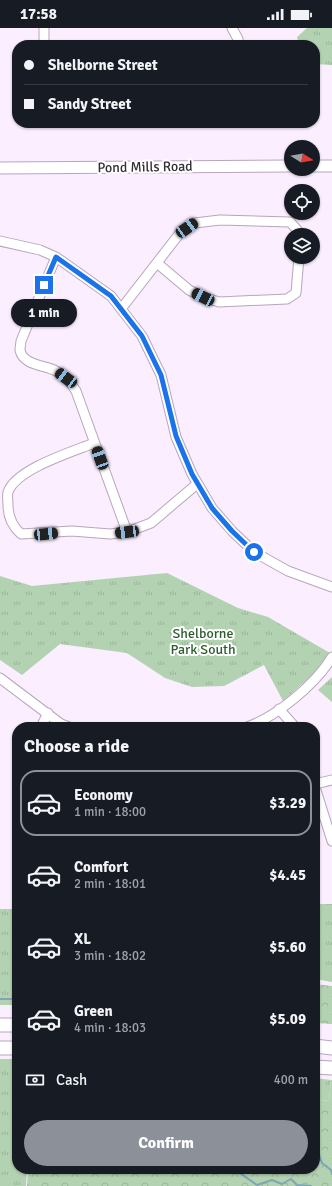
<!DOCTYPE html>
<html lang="en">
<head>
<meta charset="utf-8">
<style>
	:root { --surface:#171b24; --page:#242831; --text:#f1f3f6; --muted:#9ea1a6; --line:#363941; --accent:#8c9099 }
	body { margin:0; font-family:Signika,sans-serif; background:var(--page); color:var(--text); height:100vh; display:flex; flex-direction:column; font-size:15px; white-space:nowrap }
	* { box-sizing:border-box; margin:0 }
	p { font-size:13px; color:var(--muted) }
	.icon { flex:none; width:22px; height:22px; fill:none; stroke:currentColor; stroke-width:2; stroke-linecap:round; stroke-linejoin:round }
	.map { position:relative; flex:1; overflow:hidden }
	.sheet { position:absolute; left:12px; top:694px; width:308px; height:452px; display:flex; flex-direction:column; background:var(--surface); border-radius:16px; box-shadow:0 1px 3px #0004 }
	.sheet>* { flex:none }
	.guide { position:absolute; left:12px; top:12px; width:308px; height:88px; border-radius:16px; box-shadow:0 1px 3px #0004; display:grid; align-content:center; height:88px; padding:0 12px; background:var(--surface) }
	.needle { width:26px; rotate:101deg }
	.controls { position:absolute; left:284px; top:112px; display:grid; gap:8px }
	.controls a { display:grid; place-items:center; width:36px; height:36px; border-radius:50%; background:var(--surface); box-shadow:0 1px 3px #0004; font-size:20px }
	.end { position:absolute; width:18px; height:18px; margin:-9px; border:5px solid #1a73e8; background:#fff; box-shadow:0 0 0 2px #fff }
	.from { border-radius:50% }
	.bubble { position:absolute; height:28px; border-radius:14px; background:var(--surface); box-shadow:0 1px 3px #0004; font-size:13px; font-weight:700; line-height:28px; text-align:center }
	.car { position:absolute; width:12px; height:24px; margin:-12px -6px; border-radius:5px; box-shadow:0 0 3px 1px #0007; background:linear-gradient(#222 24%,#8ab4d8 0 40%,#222 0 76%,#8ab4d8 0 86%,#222 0) }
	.guide b { display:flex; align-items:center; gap:14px; height:38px; font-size:15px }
	.guide b+b { border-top:1px solid var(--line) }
	.guide i { width:10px; height:10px; background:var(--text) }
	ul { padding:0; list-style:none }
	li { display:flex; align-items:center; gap:12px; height:66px; margin:0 8px 6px; padding:0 4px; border:2px solid transparent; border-radius:16px }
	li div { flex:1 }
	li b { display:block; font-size:15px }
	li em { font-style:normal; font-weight:700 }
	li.active { border-color:var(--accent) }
	li>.icon { width:36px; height:36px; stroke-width:1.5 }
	h2 { padding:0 12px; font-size:18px; line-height:48px }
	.pay { display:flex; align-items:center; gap:10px; height:44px; padding:0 12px; font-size:15px }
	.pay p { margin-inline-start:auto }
	.button { display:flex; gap:8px; margin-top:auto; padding:8px 12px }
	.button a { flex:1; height:46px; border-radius:24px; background:var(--accent); color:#fff; font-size:16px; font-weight:700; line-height:46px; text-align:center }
	.status { display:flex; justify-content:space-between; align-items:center; height:28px; padding:0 20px; background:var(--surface); direction:ltr }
	.status svg { height:11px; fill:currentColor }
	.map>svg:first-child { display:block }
	.grass { fill:url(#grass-tufts) }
	.forest { fill:url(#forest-crowns) }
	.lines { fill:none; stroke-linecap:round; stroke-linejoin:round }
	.stream { stroke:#7ea6b4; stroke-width:2 }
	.minor-casing { stroke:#b8a5bf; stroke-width:11 }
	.major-casing { stroke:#b8a5bf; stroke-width:13 }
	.highway-casing { stroke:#b8a5bf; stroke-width:15 }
	.minor { stroke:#fff; stroke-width:9 }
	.major { stroke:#fff; stroke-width:11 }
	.highway { stroke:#fff; stroke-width:13 }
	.route { stroke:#1a73e8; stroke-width:5 }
	.labels { text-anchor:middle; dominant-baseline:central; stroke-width:4; stroke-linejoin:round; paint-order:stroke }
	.street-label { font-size:14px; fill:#342c37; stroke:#fff }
	.park-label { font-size:14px; fill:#2b5d2c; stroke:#fff }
</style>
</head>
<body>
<div class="status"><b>17:58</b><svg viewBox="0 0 49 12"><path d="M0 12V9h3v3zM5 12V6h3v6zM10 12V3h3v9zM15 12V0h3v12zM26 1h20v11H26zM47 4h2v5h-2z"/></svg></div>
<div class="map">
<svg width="332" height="1158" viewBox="0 0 332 1158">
	<defs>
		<pattern id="grass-tufts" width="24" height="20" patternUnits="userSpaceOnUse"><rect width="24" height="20" fill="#b2d2b1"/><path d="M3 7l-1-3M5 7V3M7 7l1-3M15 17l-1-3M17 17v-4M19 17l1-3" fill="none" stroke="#9ab499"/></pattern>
		<pattern id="forest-crowns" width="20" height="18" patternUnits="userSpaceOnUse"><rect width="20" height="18" fill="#b2d2b1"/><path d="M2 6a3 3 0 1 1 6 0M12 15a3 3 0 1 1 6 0" fill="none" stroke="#9ab499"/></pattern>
	</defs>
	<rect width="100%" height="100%" fill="#faeeff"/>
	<path class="grass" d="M 307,0 L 332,0 L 332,37 L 316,36 L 315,41 L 315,17 L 299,17 L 297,9 Z
		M 167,545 L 238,580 L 268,589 L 330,625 L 312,647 L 283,673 L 264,637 L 224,658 L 192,659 L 165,650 L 127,625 L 60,616 L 22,647 L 0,632 L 0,548 L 32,558 Z
		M 332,649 L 332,674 L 318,662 Z
		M 315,876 L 332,876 L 332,954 L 315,951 Z
		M 0,881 L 17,881 L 17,977 L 0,977 Z
		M 0,1031 L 17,1031 L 17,1141 L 27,1141 L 26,1158 L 0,1158 Z
		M 315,1050 L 331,1052 L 329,1073 L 315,1071 Z"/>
	<path class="forest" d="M 315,956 L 332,958 L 332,996 L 315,995 Z
		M 331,1052 L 332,1052 L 332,1158 L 27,1158 L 28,1141 L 315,1141 L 315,1071 L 329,1073 Z"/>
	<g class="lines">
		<path class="stream" d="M 0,971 L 17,971
			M 315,1115 L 322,1135 L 331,1142 L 332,1146
			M 234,1141 L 257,1157 L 272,1152 L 282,1156 L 291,1151 L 297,1157 L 311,1158"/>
		<defs>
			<path id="minor" d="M 232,0 L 238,11 L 238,17
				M 44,17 L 44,0
				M 0,213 L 40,222 L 56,229 L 111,268 L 142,308 L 161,347 L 176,409 L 192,446 L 212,480 L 232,503 L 254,524 L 288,543 L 332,559
				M 56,229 L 21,313 C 21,315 20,319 20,322 C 23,338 46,337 56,343 C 65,347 71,355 76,363 L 127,504
				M 157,235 L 189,262 L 203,269 L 219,274 L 287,271 L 296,265 L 299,229
				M 121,281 L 180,205 L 195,195 L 220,192 L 290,194 L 300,205 L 300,207
				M 94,415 C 72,424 16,441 8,464 C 7,468 8,473 8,477 C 8,489 12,498 21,506 L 72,503 L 110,506 L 127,504 L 151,495 L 197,456
				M 0,650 L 61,696 L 69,699
				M 279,681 L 295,699
				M 41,699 L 48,685
				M 247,699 C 276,689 316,656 332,629
				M 315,756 L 332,752
				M 315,759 L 332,813"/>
			<path id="major" d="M 313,138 L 332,138
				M 0,140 L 291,138"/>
			<path id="highway" d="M 0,997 L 17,997
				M 315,1018 L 332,1020
				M 0,1020 L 17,1020
				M 315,1039 L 332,1040"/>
		</defs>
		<use href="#minor" class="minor-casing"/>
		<use href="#major" class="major-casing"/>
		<use href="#highway" class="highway-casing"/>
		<use href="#minor" class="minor"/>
		<use href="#major" class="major"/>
		<use href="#highway" class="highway"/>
	</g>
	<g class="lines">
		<path class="route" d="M 44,257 L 56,229 L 111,268 L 142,308 L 161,347 L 176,408 L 192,446 L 212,480 L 232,503 L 254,524"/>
	</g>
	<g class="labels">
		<g class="street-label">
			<text transform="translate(145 139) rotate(-1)">Pond Mills Road</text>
		</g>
		<g class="park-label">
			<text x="203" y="605">Shelborne<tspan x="203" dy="16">Park South</tspan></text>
		</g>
	</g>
</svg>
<div class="controls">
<a><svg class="needle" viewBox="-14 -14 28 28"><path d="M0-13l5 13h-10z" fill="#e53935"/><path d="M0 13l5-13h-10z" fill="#9ea1a6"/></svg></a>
<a><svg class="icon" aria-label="locate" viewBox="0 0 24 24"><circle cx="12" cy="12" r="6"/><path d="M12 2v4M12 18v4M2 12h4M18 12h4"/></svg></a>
<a><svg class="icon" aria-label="layers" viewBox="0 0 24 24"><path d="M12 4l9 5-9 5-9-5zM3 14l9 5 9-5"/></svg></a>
</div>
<i class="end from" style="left:254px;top:524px"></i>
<i class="end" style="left:44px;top:257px"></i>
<div class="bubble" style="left:11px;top:271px;width:66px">1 min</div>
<i class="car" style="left:187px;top:200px;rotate:55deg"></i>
<i class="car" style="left:203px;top:269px;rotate:297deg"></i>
<i class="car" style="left:66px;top:350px;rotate:306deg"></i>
<i class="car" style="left:100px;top:430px;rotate:340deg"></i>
<i class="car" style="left:127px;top:504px;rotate:263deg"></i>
<i class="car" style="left:46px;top:506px;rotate:85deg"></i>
<div class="guide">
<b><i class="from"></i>Shelborne Street</b>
<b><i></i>Sandy Street</b>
</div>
<section class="sheet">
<h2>Choose a ride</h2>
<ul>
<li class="active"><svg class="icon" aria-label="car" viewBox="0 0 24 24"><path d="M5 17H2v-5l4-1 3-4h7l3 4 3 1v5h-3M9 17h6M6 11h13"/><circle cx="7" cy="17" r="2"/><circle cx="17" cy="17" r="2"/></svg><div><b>Economy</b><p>1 min · 18:00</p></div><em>$3.29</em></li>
<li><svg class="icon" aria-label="car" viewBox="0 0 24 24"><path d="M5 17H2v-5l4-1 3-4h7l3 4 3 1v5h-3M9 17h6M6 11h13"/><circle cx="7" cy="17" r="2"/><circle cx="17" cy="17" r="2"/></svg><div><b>Comfort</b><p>2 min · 18:01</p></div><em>$4.45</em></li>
<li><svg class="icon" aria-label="car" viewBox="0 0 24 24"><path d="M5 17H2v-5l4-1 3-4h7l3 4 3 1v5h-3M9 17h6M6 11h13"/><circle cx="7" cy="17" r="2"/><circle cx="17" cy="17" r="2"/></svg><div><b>XL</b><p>3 min · 18:02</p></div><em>$5.60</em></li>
<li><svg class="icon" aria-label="car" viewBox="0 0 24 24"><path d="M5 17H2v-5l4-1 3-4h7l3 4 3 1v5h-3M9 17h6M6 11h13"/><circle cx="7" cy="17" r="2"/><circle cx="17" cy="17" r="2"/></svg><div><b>Green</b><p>4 min · 18:03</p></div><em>$5.09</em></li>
</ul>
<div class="pay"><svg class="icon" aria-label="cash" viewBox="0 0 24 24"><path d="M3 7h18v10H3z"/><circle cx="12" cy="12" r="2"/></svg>Cash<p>400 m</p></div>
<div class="button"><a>Confirm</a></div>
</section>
</div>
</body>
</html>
